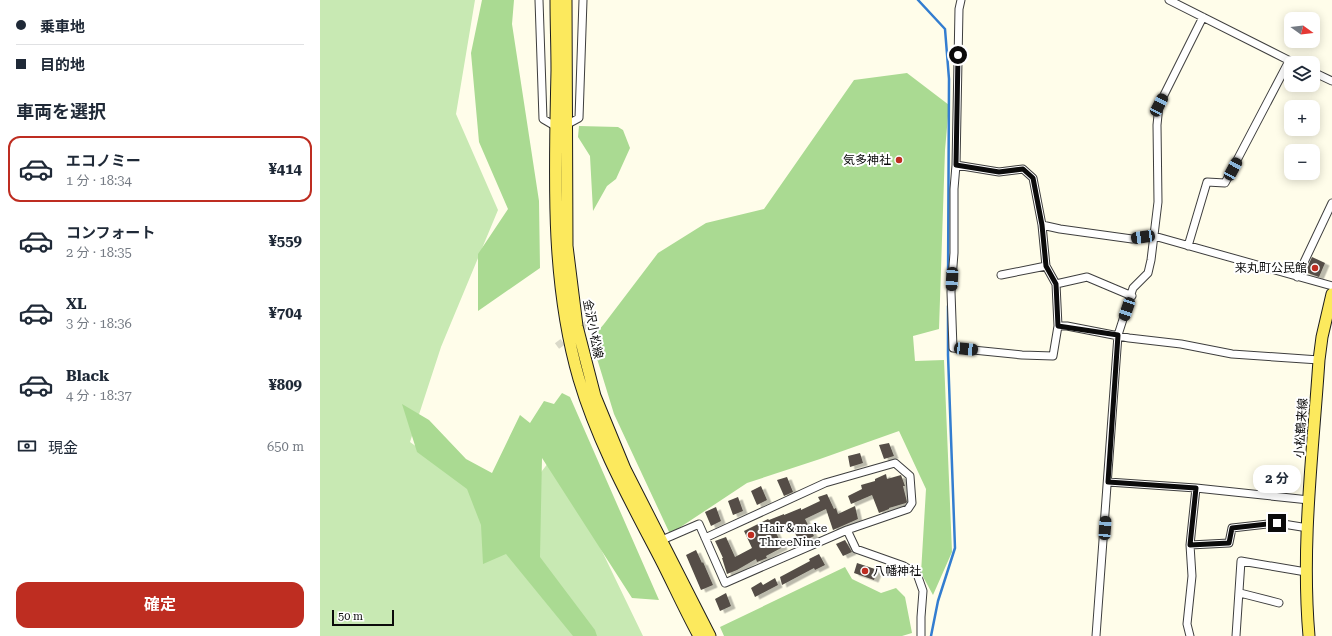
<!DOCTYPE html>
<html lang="ja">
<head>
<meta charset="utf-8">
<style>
	:root { --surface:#fff; --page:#f6f6f7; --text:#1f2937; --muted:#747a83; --line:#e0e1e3; --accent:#be2d21 }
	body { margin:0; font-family:"Roboto Serif","Noto Sans JP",serif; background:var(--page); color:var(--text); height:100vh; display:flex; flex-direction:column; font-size:15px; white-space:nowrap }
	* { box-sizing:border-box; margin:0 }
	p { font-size:13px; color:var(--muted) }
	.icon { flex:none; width:22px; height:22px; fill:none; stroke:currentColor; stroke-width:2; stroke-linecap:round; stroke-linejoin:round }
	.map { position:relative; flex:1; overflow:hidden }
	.sheet { display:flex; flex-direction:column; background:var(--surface); width:320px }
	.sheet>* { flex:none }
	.top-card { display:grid; align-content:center; height:88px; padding:0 16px; background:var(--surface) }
	.needle { width:26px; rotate:105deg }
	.controls { position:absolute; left:964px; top:12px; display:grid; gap:8px }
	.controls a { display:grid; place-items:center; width:36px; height:36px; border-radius:8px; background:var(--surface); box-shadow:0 2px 10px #0003; font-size:20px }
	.scale { position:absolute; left:12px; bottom:10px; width:62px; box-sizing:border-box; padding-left:4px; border:2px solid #0b0b0b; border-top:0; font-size:11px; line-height:14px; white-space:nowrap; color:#0b0b0b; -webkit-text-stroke:3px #fff; paint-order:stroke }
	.end { position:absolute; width:18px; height:18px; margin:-9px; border:5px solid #0b0b0b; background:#fff; box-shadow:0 0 0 2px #fff }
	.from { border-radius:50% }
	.bubble { position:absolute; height:28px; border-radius:12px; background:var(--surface); box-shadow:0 2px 10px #0003; font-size:13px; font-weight:700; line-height:28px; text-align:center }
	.car { position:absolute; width:12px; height:24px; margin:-12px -6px; border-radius:5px; box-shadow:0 0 3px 1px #0007; background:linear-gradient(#222 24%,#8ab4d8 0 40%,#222 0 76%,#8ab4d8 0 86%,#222 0) }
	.top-card b { display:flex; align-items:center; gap:14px; height:38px; font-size:15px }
	.top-card b+b { border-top:1px solid var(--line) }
	.top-card i { width:10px; height:10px; background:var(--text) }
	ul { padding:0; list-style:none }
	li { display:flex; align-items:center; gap:12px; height:66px; margin:0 8px 6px; padding:0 8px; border:2px solid transparent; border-radius:12px }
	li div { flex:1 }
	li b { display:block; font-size:15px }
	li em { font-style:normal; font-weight:700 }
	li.on { border-color:var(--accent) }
	li>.icon { width:36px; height:36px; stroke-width:1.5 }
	h2 { padding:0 16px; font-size:18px; line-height:48px }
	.pay { display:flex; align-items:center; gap:10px; height:44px; padding:0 16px; font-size:15px }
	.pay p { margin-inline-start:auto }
	.button { display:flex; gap:8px; margin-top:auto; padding:8px 16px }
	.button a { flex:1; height:46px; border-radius:12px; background:var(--accent); color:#fff; font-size:16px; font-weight:700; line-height:46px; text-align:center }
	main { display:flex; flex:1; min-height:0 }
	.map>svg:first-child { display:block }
	.green { fill:#c8e9b3 }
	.forest { fill:#aada92 }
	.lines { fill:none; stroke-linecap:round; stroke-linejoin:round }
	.stream { stroke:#337dd0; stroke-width:2.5 }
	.building { fill:#544e47; filter:url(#shadow) }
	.minor-tunnel { stroke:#dad9c9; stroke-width:7; stroke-dasharray:7 3.5; stroke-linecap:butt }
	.minor-casing { stroke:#3e3e3e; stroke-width:9 }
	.primary-casing { stroke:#1c1c1c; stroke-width:13 }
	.minor { stroke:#fff; stroke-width:7 }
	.primary { stroke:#fce95d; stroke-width:11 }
	.route { stroke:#0b0b0b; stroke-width:5 }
	.poi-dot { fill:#be2d21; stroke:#fff; stroke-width:1.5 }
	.labels { text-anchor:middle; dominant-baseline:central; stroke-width:4; stroke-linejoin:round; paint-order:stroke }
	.poi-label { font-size:12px; fill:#0b0b0b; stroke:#fff; text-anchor:end }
	.street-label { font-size:12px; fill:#0b0b0b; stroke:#fff }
</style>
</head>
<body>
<main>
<section class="sheet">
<div class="top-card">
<b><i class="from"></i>乗車地</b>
<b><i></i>目的地</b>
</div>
<h2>車両を選択</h2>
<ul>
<li class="on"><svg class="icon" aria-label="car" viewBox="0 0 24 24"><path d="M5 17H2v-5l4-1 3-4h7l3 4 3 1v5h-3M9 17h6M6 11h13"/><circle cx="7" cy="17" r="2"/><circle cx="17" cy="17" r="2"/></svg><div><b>エコノミー</b><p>1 分 · 18:34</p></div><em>¥414</em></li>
<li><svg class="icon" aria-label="car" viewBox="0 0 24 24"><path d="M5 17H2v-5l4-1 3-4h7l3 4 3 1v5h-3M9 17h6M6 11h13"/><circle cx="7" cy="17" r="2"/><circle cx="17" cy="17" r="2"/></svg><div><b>コンフォート</b><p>2 分 · 18:35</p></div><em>¥559</em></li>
<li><svg class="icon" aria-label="car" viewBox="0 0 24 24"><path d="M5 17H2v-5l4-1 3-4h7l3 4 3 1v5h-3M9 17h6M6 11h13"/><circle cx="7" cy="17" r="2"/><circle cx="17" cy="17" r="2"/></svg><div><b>XL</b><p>3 分 · 18:36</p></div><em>¥704</em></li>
<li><svg class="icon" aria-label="car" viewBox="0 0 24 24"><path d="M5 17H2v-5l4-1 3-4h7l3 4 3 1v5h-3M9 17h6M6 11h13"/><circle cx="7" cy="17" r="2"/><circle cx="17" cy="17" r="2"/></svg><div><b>Black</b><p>4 分 · 18:37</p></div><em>¥809</em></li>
</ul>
<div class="pay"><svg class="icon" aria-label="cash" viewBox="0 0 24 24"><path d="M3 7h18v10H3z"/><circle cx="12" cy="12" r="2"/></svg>現金<p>650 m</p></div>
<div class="button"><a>確定</a></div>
</section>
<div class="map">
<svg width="1012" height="636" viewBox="0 0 1012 636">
	<defs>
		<filter id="shadow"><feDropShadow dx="4.5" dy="2.5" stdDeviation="0" flood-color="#0004"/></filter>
	</defs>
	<rect width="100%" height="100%" fill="#fffdea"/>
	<path class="green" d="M 0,0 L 155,0 L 136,114 L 178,210 L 121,347 L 90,442 L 189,514 L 235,454 L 323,636 L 0,636 Z"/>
	<path class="forest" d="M 162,0 L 194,0 L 192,24 L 219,201 L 220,268 L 158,311 L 158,254 L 188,209 L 159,142 L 151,53 Z
		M 587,73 L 629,105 L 625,150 L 619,329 L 593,336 L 595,361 L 624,360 L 632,552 L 613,595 L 601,573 L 606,489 L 579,431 L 500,459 L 427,483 L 350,534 L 294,414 L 271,339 L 284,324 L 338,253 L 386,223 L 444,209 L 534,80 Z
		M 259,126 L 298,127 L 303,130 L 310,148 L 296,179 L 287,186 L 273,211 L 270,156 L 258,137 Z
		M 242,393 L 250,397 L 339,600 L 312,598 L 222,458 L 220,557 L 275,630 L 277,636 L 253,636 L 186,554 L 163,564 L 161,525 L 147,489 L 97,452 L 82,404 L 109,420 L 146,459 L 172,473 L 200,415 L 210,423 L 224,401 L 234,404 Z
		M 525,567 L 532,579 L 561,593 L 576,588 L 585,597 L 592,633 L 582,636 L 404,636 L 400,627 Z"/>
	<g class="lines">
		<path class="stream" d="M 598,0 L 625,29 L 629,79 L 628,285
			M 611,636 L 618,601 L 635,548 L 628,355 L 628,306"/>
	</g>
	<path class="building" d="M 992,257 L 1005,263 L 999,277 L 985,272 Z
		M 569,443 L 574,456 L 564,459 L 559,445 Z
		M 540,453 L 543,463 L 530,467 L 528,456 Z
		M 566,474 L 567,479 L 581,475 L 585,486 L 583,486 L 587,502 L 586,503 L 569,508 L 569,509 L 559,513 L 552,495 L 531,504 L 528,496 L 542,489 L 541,485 L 555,481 L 555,479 Z
		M 467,477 L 473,492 L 464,496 L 457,480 Z
		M 441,486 L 447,500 L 437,505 L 431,491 Z
		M 507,494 L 514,509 L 516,508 L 518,514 L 535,506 L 538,519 L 513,530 L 506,509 L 485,519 L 494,536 L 480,543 L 470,523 L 454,529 L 463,547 L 446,556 L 447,558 L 437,562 L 436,559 L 417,570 L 407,574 L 402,558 L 403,558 L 395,541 L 406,537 L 415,557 L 432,548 L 424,531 L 448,519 L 449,520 L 464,514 L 464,515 L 481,508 L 481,510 L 500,501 L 498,497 Z
		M 418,497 L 423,511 L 413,515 L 408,501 Z
		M 396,507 L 401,521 L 391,526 L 385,512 Z
		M 525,540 L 532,552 L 523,556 L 516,544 Z
		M 376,550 L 382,563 L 383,562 L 393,585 L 381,590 L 366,555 Z
		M 499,554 L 505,565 L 495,570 L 494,568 L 462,585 L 460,577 L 490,561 L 489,559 Z
		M 537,563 L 558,570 L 554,580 L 534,573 Z
		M 455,578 L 458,585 L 435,597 L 431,588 L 441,582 L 443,585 Z
		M 406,593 L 411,606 L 400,611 L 395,599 Z"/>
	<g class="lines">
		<path class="minor-tunnel" d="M 237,346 L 271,321"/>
		<defs>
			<path id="minor" d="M 219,0 L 223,119 L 235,126
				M 641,0 L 639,9 L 636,165 L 634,189 L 634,253 L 631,292 L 633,348 L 702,355 L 733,356 L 738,326 L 747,326 L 809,338 L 861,344 L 912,354 L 999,360
				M 849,0 L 974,63
				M 993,72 L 1012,81
				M 246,125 L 259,118 L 263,0
				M 636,165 L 679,172 L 703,169 L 713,178 L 722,225 L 740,229 L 812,239 L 834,236 L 1012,286
				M 722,225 L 726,266 L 736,284 L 738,326
				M 868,246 L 887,182 L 905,183 L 969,61
				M 681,275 L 726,266
				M 977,277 L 1012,203
				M 736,284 L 767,277 L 812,296
				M 788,482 L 876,488 L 989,500
				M 527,530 L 536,549 L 584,566 L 597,574 L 603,591 L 601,617 L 601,636
				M 342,540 L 379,524 L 405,583 L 527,530 L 588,509 L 592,503 L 590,476 L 575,463 L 505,483 L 385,538
				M 870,545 L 909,543 L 912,528 L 957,523 L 988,528
				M 920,593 L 959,603
				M 776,636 L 798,335 L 813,288 L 828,273 L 831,260 L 838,202 L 837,125 L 839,105 L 883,17
				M 870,636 L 867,624 L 872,576 L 870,545 L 876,488
				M 916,636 L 921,561 L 986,572"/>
			<path id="primary" d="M 236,0 C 236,23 237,47 237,70 C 235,173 230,279 259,379 C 278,444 312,504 343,564 C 355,588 366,612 379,636
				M 246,0 L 247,246 L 257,326 L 275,396 L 305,469 L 390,636
				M 989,636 C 981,544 993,451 999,360 L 1002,337 L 1012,294"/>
		</defs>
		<use href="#minor" class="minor-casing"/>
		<use href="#primary" class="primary-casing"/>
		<use href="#minor" class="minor"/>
		<use href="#primary" class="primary"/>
	</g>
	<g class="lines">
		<path class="route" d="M 638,55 L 636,165 L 679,172 L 703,169 L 713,178 L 722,225 L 726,266 L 736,284 L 738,326 L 798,335 L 788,482 L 876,488 L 870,545 L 909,543 L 912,528 L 957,523"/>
	</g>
	<g class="poi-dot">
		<circle cx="579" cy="160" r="4"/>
		<circle cx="995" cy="268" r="4"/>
		<circle cx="431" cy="535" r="4"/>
		<circle cx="545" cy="571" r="4"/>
	</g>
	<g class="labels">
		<g class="poi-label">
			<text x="571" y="160">気多神社</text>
			<text x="987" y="268">来丸町公民館</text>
			<text x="439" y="528" text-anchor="start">Hair＆make<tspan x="439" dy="14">ThreeNine</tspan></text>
			<text x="553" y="571" text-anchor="start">八幡神社</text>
		</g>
		<g class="street-label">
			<text transform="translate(273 329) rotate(79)">金沢小松線</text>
			<text transform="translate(981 428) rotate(-86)">小松鶴来線</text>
		</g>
	</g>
</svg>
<div class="controls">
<a><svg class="needle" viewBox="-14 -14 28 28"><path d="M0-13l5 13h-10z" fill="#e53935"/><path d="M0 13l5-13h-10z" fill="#747a83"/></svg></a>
<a><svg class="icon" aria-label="layers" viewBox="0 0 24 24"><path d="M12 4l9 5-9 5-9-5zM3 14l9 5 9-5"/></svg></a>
<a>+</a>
<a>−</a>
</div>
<div class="scale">50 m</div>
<i class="end from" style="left:638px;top:55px"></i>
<i class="end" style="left:957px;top:523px"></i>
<div class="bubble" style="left:933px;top:465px;width:48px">2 分</div>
<i class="car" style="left:839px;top:105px;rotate:27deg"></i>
<i class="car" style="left:913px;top:169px;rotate:28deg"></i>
<i class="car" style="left:823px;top:237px;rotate:262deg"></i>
<i class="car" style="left:632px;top:279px;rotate:183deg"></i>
<i class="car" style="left:807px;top:309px;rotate:199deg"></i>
<i class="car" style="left:646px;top:349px;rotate:96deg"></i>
<i class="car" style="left:785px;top:528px;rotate:4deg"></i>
</div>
</main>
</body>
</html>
